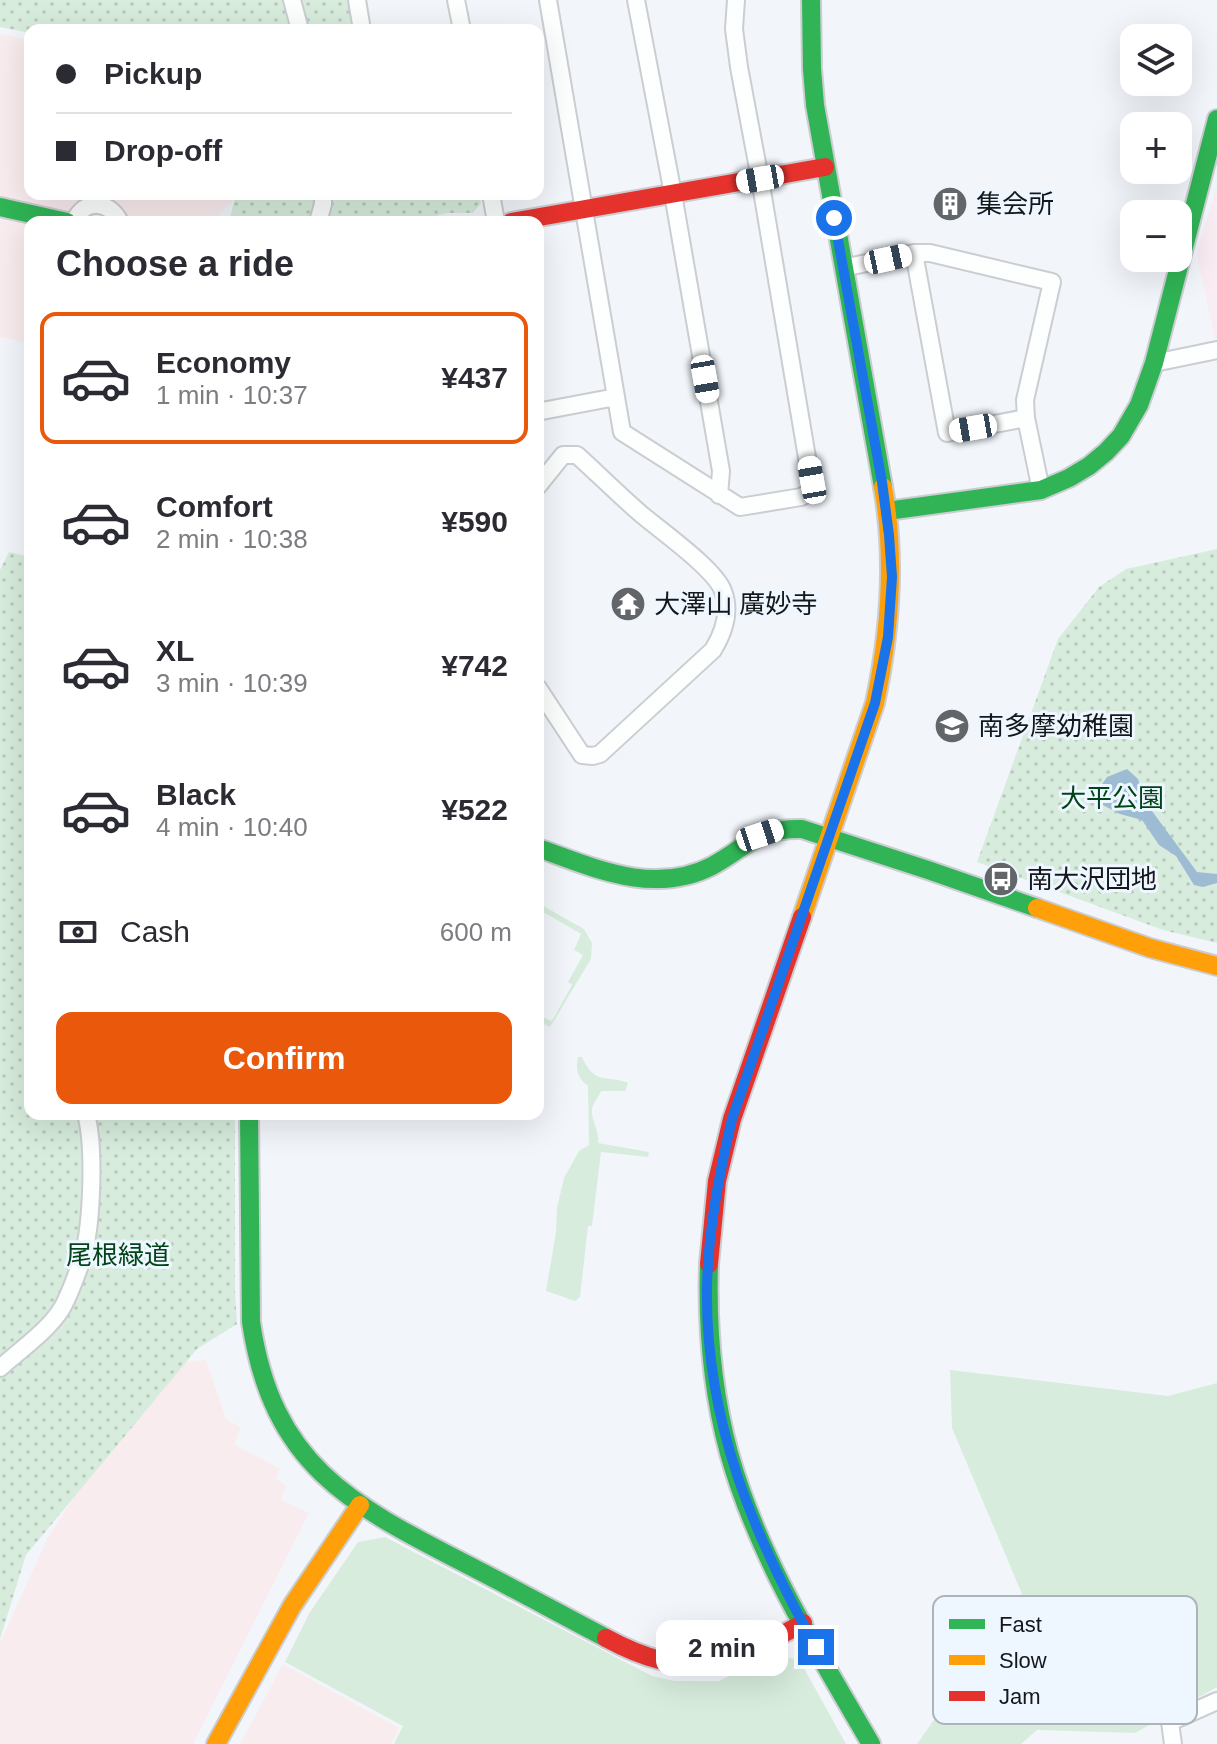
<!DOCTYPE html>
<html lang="en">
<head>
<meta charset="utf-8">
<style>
	:root { --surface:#fff; --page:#f7f7f7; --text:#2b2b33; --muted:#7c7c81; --line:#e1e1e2; --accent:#ea580c }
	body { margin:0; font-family:Helvetica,"Noto Sans JP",sans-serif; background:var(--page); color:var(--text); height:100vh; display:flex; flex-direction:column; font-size:30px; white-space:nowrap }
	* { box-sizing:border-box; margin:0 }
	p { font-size:26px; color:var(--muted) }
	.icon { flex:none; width:44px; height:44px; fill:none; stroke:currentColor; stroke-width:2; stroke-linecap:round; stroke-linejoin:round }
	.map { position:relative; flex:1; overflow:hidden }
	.panel { position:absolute; left:24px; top:216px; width:520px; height:904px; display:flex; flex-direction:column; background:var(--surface); border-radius:16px; box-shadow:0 8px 32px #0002 }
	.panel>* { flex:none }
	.hud { position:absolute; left:24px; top:24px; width:520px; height:176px; border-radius:16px; box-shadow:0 8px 32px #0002; display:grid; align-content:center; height:176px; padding:0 32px; background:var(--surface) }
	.tools { position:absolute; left:1120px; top:24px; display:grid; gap:16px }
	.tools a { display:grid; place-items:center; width:72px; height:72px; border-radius:16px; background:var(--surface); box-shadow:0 8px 32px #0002; font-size:40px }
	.end { position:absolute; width:36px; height:36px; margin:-18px; border:10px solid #1a73e8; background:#fff; box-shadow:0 0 0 4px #fff }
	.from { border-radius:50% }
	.bubble { position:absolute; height:56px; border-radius:16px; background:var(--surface); box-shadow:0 8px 32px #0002; font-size:26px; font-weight:700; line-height:56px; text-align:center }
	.car { position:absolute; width:24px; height:48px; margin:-24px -12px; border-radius:10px; box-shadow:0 0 6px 2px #0007; background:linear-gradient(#fff 24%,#345 0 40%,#fff 0 76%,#345 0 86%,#fff 0) }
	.hud b { display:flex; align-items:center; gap:28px; height:76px; font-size:30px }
	.hud b+b { border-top:2px solid var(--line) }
	.hud i { width:20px; height:20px; background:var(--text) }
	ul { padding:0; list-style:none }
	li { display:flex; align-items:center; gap:24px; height:132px; margin:0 16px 12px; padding:0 16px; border:4px solid transparent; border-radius:16px }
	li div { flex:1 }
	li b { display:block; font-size:30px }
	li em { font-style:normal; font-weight:700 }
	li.current { border-color:var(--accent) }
	li>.icon { width:72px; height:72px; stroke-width:1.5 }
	h2 { padding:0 32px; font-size:36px; line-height:96px }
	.pay { display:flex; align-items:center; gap:20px; height:88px; padding:0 32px; font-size:30px }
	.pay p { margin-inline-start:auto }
	.cta { display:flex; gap:16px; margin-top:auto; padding:16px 32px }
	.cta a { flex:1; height:92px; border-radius:16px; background:var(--accent); color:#fff; font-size:32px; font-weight:700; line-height:92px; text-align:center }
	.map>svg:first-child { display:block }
	.commercial { fill:#f9ecf2 }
	.industrial { fill:#f9ecee }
	.grass { fill:#d7ecdd }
	.park { fill:url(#park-dots) }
	.water { fill:#9dbcd4 }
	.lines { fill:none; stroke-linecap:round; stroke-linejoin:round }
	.street-casing { stroke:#cacdd1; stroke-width:20 }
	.fast-casing { stroke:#cacdd1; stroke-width:22 }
	.slow-casing { stroke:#cacdd1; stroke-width:22 }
	.jam-casing { stroke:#cacdd1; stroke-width:22 }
	.street { stroke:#fdfefe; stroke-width:16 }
	.fast { stroke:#30b455; stroke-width:18 }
	.slow { stroke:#ff9f0a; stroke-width:18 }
	.jam { stroke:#e5322d; stroke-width:18 }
	.route { stroke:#1a73e8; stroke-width:10 }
	.labels { text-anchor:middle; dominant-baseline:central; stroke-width:6; stroke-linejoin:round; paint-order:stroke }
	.poi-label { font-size:26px; fill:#15181a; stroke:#eef6ff; text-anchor:start }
	.park-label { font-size:26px; fill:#004417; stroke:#eef6ff }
	.key { fill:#eef6ff; stroke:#adb3ba; stroke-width:2 }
	.key-label { font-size:22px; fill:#15181a }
</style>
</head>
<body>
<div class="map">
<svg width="1217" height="1744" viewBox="0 0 1217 1744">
	<defs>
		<pattern id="park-dots" width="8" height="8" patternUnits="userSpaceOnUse" patternTransform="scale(2)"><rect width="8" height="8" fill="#d7ecdd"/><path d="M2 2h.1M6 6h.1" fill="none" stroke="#b8cabd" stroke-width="1.8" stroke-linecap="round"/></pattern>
	</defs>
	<rect width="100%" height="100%" fill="#f2f6fb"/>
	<path class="commercial" d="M 1217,184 L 1217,338 L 1215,339 L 1198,262 L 1198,250 Z"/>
	<path class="industrial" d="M 0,34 L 30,40 L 30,194 L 234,194 L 232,204 L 227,205 L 218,216 L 216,222 L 30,222 L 30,343 L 0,337 Z
		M 206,1360 L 226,1419 L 241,1427 L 234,1444 L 280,1469 L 276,1479 L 287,1486 L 281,1500 L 309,1513 L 193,1744 L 0,1744 L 0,1643 L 47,1539 L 84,1481 L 179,1363 Z
		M 283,1664 L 399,1728 L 391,1744 L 240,1744 Z"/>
	<path class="grass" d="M 538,903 L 584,929 L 592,943 L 591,959 L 550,1027 L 538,1021 L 538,1015 L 552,1021 L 572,985 L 568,982 L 583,955 L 574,950 L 581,934 L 538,909 Z
		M 578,1057 L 582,1057 C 595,1086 605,1074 628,1083 L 625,1091 L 601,1091 C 599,1096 593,1103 592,1109 C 591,1121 600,1131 598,1143 L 649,1152 L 648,1157 L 601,1152 L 592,1226 L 588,1226 L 580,1297 L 575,1301 L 546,1291 L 556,1232 L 557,1208 L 564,1178 L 579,1151 L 589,1145 L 588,1086 C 578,1079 575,1070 578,1057 Z
		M 950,1370 L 1168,1396 L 1217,1383 L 1217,1687 L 1135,1733 L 1037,1730 L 1021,1744 L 917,1744 L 1022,1594 L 952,1428 Z
		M 385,1537 L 652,1676 L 675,1681 L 719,1681 L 776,1654 L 800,1661 L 846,1744 L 394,1744 L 403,1726 L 285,1662 L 310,1612 L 358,1542 Z"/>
	<path class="park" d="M 0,0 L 349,0 L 354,30 L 30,30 L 30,33 L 0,27 Z
		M 236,194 L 479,194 L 481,203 L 473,213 L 446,213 L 417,222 L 229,222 Z
		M 1217,549 L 1217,943 L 1163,930 L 977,862 L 1058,639 L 1099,587 L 1126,569 Z
		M 9,552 L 30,557 L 30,1114 L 235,1114 L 235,1291 L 237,1324 L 197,1349 L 26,1555 L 0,1639 L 0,570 Z"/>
	<path class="water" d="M 1127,769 L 1138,779 L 1146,803 L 1197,872 L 1217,874 L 1217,883 L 1203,887 L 1194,885 L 1176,856 L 1159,845 L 1142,820 L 1120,814 L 1101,804 L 1098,790 L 1107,777 Z"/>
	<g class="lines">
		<defs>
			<path id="street" d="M 292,0 L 300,30
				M 357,0 L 362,30
				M 456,0 L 462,30
				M 548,0 L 622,432 L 740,507 L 801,497 L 808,493 L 812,487 L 760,179 L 739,67 L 734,29 L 736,0
				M 636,0 L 673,194 L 721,471 L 719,495
				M 491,194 L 496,222
				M 74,222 C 84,198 109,200 120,222
				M 318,222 L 323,204 L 323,194
				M 914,253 L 947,433 L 1026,418
				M 843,268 L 914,253 L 930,253 L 1052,282 L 1025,400 L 1026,418 L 1041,490
				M 1154,363 L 1217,350
				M 538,409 L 542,411 L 616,397
				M 538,486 L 563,455 L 577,455 C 598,474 619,495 641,514 C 661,531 715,569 723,591 C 731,612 724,632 713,650 L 600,754 L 593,756 L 582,755 L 538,688
				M 0,1368 C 19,1351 49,1330 62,1308 C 69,1296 79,1269 83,1256 C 92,1223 95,1147 86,1114
				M 1173,1744 L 1170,1722 L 1217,1701"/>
			<path id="fast" d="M 811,0 L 812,69 L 815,105 L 883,487
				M 0,207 L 67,222
				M 887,511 L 1041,490 L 1069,478 L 1089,466 L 1106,452 L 1121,436 L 1139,405 L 1154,363 L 1217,119
				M 538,848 C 594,868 654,896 712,866 C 749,846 755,828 802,829 L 928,870 L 1037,908
				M 249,1114 L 251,1322 C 272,1464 349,1504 466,1564 C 513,1588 560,1614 606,1638
				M 709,1264 C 707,1328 712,1391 729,1453 C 758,1557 817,1651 871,1744"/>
			<path id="slow" d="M 1037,908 L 1150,948 L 1217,966
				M 802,917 L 875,703 C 890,632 896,559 883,487
				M 216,1744 L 292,1606 L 360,1505"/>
			<path id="jam" d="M 511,222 L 825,167
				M 709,1264 L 717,1181 L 732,1119 L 802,917
				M 606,1638 C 687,1682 728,1665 803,1623"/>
		</defs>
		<use href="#street" class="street-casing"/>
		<use href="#fast" class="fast-casing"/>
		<use href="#slow" class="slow-casing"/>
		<use href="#jam" class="jam-casing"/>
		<use href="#street" class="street"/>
		<use href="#fast" class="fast"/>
		<use href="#slow" class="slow"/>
		<use href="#jam" class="jam"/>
	</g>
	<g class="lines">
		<path class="route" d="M 816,1647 C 753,1535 705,1420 707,1288 C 708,1231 719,1175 732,1119 L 875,703 L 888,637 L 892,577 L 889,535 L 882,482 L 834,218"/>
	</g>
	<defs>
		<symbol id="building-disc" viewBox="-11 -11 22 22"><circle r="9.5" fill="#626669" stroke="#eef6ff"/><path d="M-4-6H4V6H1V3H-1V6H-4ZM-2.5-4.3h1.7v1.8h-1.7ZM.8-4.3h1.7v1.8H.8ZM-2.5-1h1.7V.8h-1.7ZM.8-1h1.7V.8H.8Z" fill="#fff"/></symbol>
		<symbol id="temple-disc" viewBox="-11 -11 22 22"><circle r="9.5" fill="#626669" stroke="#eef6ff"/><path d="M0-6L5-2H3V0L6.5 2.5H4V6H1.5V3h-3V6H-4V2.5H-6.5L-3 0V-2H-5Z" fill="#fff"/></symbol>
		<symbol id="school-disc" viewBox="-11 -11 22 22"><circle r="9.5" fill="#626669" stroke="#eef6ff"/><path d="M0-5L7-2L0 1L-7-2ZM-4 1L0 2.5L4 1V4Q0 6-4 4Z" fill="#fff"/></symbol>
		<symbol id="bus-disc" viewBox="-11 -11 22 22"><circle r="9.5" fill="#626669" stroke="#eef6ff"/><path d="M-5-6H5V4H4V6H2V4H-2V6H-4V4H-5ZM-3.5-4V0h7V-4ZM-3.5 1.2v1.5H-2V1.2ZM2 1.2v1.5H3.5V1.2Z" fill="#fff"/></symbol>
	</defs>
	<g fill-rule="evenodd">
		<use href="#building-disc" x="930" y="184" width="40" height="40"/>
		<use href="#temple-disc" x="608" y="584" width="40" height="40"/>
		<use href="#school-disc" x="932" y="706" width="40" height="40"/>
		<use href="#bus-disc" x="981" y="859" width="40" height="40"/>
	</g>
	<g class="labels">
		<g class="poi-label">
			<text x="976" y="204">集会所</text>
			<text x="654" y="604">大澤山 廣妙寺</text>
			<text x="978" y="726">南多摩幼稚園</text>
			<text x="1027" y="879">南大沢団地</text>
		</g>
		<g class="park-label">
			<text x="1112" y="798">大平公園</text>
			<text x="118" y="1255">尾根緑道</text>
		</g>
	</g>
	<rect x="933" y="1596" width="264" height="128" rx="12" class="key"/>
	<rect x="949" y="1619" width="36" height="10" fill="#30b455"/>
	<rect x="949" y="1655" width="36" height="10" fill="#ff9f0a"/>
	<rect x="949" y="1691" width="36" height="10" fill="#e5322d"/>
	<g class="key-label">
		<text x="999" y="1632">Fast</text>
		<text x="999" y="1668">Slow</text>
		<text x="999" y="1704">Jam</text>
	</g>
</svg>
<div class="tools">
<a><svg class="icon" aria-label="layers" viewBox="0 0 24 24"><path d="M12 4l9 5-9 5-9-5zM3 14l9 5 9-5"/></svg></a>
<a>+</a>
<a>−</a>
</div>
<i class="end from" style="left:834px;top:218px"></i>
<i class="end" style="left:816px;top:1647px"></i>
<div class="bubble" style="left:656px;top:1620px;width:132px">2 min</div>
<i class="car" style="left:760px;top:179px;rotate:260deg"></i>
<i class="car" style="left:888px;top:259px;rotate:78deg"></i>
<i class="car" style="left:705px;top:379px;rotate:170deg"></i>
<i class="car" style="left:973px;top:428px;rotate:260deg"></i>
<i class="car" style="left:812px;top:480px;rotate:350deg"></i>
<i class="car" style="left:760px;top:835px;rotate:72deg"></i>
<div class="hud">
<b><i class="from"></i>Pickup</b>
<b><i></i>Drop-off</b>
</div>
<section class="panel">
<h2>Choose a ride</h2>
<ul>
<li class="current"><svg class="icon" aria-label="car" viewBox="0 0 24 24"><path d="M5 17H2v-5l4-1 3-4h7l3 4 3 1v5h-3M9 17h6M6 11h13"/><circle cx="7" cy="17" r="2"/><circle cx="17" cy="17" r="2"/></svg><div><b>Economy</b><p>1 min · 10:37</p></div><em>¥437</em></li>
<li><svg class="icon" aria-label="car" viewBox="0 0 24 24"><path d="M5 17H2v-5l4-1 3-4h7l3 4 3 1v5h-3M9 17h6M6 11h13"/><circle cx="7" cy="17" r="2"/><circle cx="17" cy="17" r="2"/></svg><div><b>Comfort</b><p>2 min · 10:38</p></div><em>¥590</em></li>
<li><svg class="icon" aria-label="car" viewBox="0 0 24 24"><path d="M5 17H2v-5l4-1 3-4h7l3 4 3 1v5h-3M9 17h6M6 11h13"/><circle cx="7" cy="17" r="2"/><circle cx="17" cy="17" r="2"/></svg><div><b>XL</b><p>3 min · 10:39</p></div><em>¥742</em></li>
<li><svg class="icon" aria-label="car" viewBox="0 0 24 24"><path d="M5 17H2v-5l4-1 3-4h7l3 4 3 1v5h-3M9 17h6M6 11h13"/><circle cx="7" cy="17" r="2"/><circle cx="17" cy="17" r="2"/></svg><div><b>Black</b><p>4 min · 10:40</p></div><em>¥522</em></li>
</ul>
<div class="pay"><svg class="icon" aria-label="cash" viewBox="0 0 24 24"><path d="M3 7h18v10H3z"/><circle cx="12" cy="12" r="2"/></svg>Cash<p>600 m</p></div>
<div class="cta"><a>Confirm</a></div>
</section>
</div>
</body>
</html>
